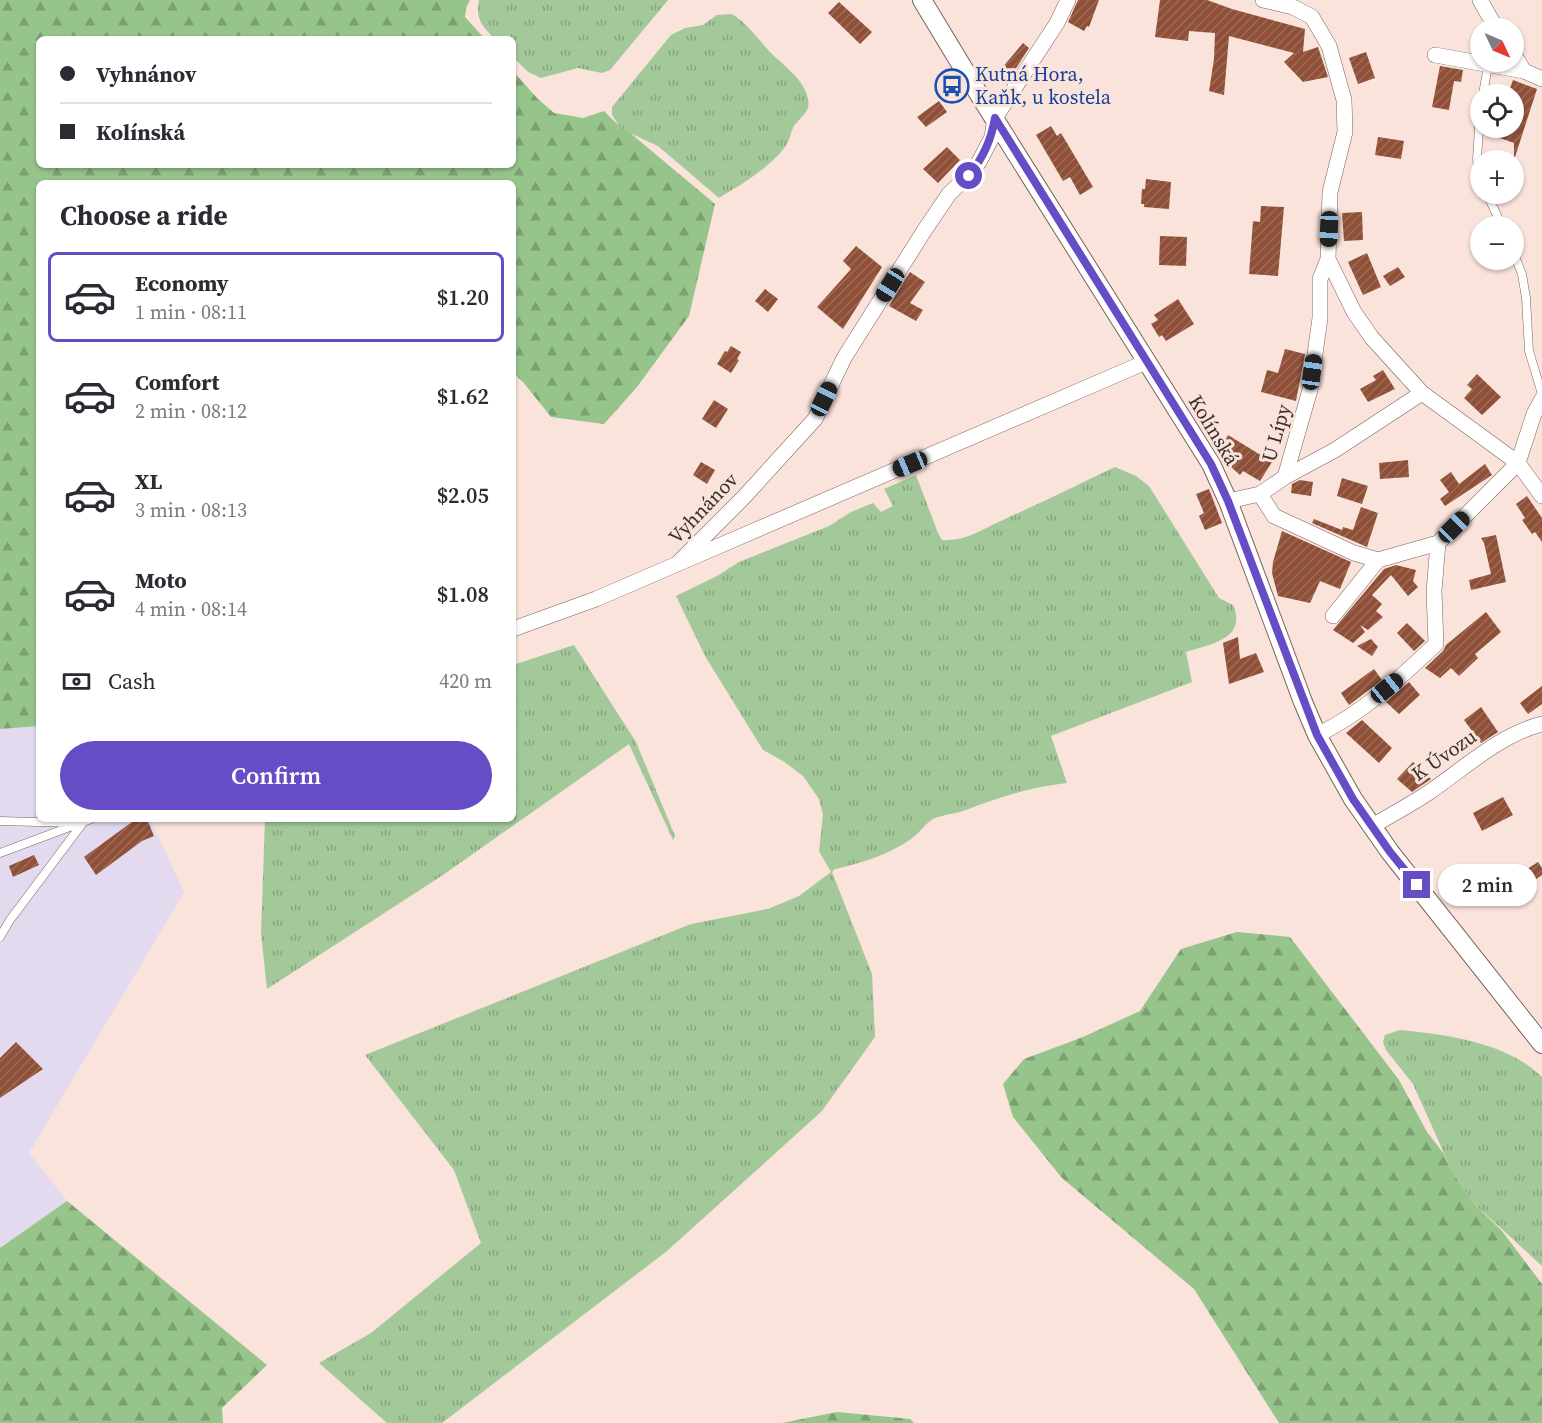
<!DOCTYPE html>
<html lang="en">
<head>
<meta charset="utf-8">
<style>
	:root { --surface:#fff; --page:#f2f2f3; --text:#2b2b33; --muted:#7c7c81; --line:#e1e1e2; --accent:#664dc6 }
	body { margin:0; font-family:"Source Serif 4",serif; background:var(--page); color:var(--text); height:100vh; display:flex; flex-direction:column; font-size:22px; white-space:nowrap }
	* { box-sizing:border-box; margin:0 }
	p { font-size:20px; color:var(--muted) }
	.icon { flex:none; width:33px; height:33px; fill:none; stroke:currentColor; stroke-width:2; stroke-linecap:round; stroke-linejoin:round }
	.map { position:relative; flex:1; overflow:hidden }
	.panel { position:absolute; left:36px; top:180px; width:480px; height:642px; display:flex; flex-direction:column; background:var(--surface); border-radius:9px; box-shadow:0 2px 4px #0004 }
	.panel>* { flex:none }
	.top-card { position:absolute; left:36px; top:36px; width:480px; height:132px; border-radius:9px; box-shadow:0 2px 4px #0004; display:grid; align-content:center; height:132px; padding:0 24px; background:var(--surface) }
	.needle { width:39px; rotate:134deg }
	.tools { position:absolute; left:1470px; top:18px; display:grid; gap:12px }
	.tools a { display:grid; place-items:center; width:54px; height:54px; border-radius:50%; background:var(--surface); box-shadow:0 2px 4px #0004; font-size:30px }
	.end { position:absolute; width:27px; height:27px; margin:-14px; border:8px solid #664dc6; background:#fff; box-shadow:0 0 0 3px #fff }
	.from { border-radius:50% }
	.bubble { position:absolute; height:42px; border-radius:21px; background:var(--surface); box-shadow:0 2px 4px #0004; font-size:20px; font-weight:600; line-height:42px; text-align:center }
	.car { position:absolute; width:18px; height:36px; margin:-18px -9px; border-radius:8px; box-shadow:0 0 4px 2px #0007; background:linear-gradient(#222 24%,#8ab4d8 0 40%,#222 0 76%,#8ab4d8 0 86%,#222 0) }
	.top-card b { display:flex; align-items:center; gap:21px; height:57px; font-size:22px }
	.top-card b+b { border-top:2px solid var(--line) }
	.top-card i { width:15px; height:15px; background:var(--text) }
	ul { padding:0; list-style:none }
	li { display:flex; align-items:center; gap:18px; height:90px; margin:0 12px 9px; padding:0 12px; border:3px solid transparent; border-radius:9px }
	li div { flex:1 }
	li b { display:block; font-size:22px }
	li em { font-style:normal; font-weight:600 }
	li.current { border-color:var(--accent) }
	li>.icon { width:54px; height:54px; stroke-width:1.5 }
	h2 { padding:0 24px; font-size:27px; line-height:72px }
	.pay { display:flex; align-items:center; gap:15px; height:66px; padding:0 24px; font-size:22px }
	.pay p { margin-inline-start:auto }
	.cta { display:flex; gap:12px; margin-top:auto; padding:12px 24px }
	.cta a { flex:1; height:69px; border-radius:36px; background:var(--accent); color:#fff; font-size:24px; font-weight:600; line-height:69px; text-align:center }
	.map>svg:first-child { display:block }
	.industrial { fill:#e3daef }
	.grass { fill:url(#grass-tufts) }
	.forest { fill:url(#forest-firs) }
	.building { fill:url(#building-hatch) }
	.lines { fill:none; stroke-linecap:round; stroke-linejoin:round }
	.service-casing { stroke:#77635b; stroke-width:9 }
	.minor-casing { stroke:#77635b; stroke-width:16 }
	.tertiary-casing { stroke:#77635b; stroke-width:20 }
	.service { stroke:#fff; stroke-width:8 }
	.minor { stroke:#fff; stroke-width:15 }
	.tertiary { stroke:#fff; stroke-width:18 }
	.route { stroke:#664dc6; stroke-width:8 }
	.labels { text-anchor:middle; dominant-baseline:central; stroke-width:6; stroke-linejoin:round; paint-order:stroke }
	.transit-label { font-size:20px; fill:#164399; stroke:#fae3da; text-anchor:start }
	.street-label { font-size:20px; fill:#382f2c; stroke:#fae3da }
</style>
</head>
<body>
<div class="map">
<svg width="1542" height="1423" viewBox="0 0 1542 1423">
	<defs>
		<pattern id="grass-tufts" width="24" height="20" patternUnits="userSpaceOnUse" patternTransform="scale(1.5)"><rect width="24" height="20" fill="#a3c99a"/><path d="M3 7l-1-3M5 7V3M7 7l1-3M15 17l-1-3M17 17v-4M19 17l1-3" fill="none" stroke="#86a47e"/></pattern>
		<pattern id="forest-firs" width="22" height="20" patternUnits="userSpaceOnUse" patternTransform="scale(1.5)"><rect width="22" height="20" fill="#96c48b"/><path d="M5 1l3.5 6h-7zM16 11l3.5 6h-7z" fill="#7ba072"/></pattern>
		<pattern id="building-hatch" width="6" height="6" patternUnits="userSpaceOnUse" patternTransform="scale(1.5)"><rect width="6" height="6" fill="#8f5037"/><path d="M-1 1l2-2M0 6l6-6M5 7l2-2" fill="none" stroke="#9c6c59"/></pattern>
	</defs>
	<rect width="100%" height="100%" fill="#fae3da"/>
	<path class="industrial" d="M 39,726 L 39,819 L 150,819 L 184,892 L 29,1153 L 67,1201 L 0,1248 L 0,729 Z"/>
	<path class="grass" d="M 479,0 L 668,0 L 610,70 L 602,73 L 578,68 L 541,78 L 528,72 L 513,57 L 513,39 L 495,39 C 482,27 475,18 479,0 Z
		M 731,14 C 744,19 760,42 771,53 C 784,66 804,79 808,99 C 811,112 801,116 794,126 C 790,133 790,141 785,147 C 768,169 742,184 719,198 L 658,146 L 621,129 L 612,115 L 612,107 L 671,35 L 685,28 L 703,25 L 717,15 Z
		M 1115,467 L 1136,476 L 1149,486 L 1219,598 L 1233,605 C 1248,639 1209,645 1186,652 L 1192,682 L 1051,736 L 1067,783 C 1032,787 999,797 966,810 C 956,814 944,814 935,818 C 926,822 919,834 911,839 C 888,855 862,863 835,869 L 832,872 L 872,974 L 875,1037 L 822,1111 L 667,1251 L 442,1423 L 387,1423 L 319,1363 L 371,1333 L 481,1243 L 454,1170 L 365,1055 L 691,924 L 768,909 L 799,896 L 831,872 L 819,851 L 823,814 L 819,799 L 803,776 L 783,761 L 763,750 L 705,656 L 676,596 L 717,576 L 739,562 L 829,526 L 851,512 L 873,503 L 881,512 L 893,506 L 884,489 L 916,475 L 938,533 L 942,540 C 966,542 986,527 1007,518 C 1043,502 1079,484 1115,467 Z
		M 574,645 L 636,742 L 675,836 L 673,840 L 629,744 L 443,875 L 267,989 L 261,933 L 265,819 L 513,819 L 513,665 Z
		M 1400,1030 C 1449,1035 1506,1042 1542,1077 L 1542,1266 L 1472,1202 L 1452,1171 L 1413,1084 L 1386,1050 L 1383,1042 L 1385,1035 Z"/>
	<path class="forest" d="M 0,0 L 470,0 L 466,8 L 465,17 L 485,39 L 39,39 L 39,165 L 513,165 L 513,71 L 537,98 L 554,113 L 583,118 L 604,111 L 621,128 L 629,132 L 715,204 L 689,316 L 637,387 L 604,424 L 551,417 L 523,382 L 513,373 L 513,183 L 39,183 L 39,726 L 0,729 Z
		M 1237,932 L 1290,937 L 1399,1080 L 1427,1132 L 1444,1154 L 1452,1171 L 1472,1202 L 1502,1231 L 1542,1284 L 1542,1423 L 1279,1423 L 1194,1289 L 1062,1178 L 1013,1117 L 1003,1084 L 1024,1059 L 1083,1037 L 1140,1011 L 1181,949 Z
		M 67,1201 L 267,1365 L 222,1408 L 223,1423 L 0,1423 L 0,1248 Z
		M 837,1412 L 910,1419 L 914,1423 L 782,1423 Z"/>
	<path class="building" d="M 1078,0 L 1099,0 L 1089,27 L 1087,26 L 1084,31 L 1068,22 Z
		M 1160,0 L 1207,0 L 1232,9 L 1305,29 L 1303,52 L 1318,47 L 1328,77 L 1303,82 L 1284,62 L 1294,53 L 1229,36 L 1224,95 L 1209,91 L 1214,59 L 1215,33 L 1189,31 L 1188,41 L 1155,37 Z
		M 839,2 L 872,32 L 860,44 L 828,13 Z
		M 1023,43 L 1029,48 L 1006,84 L 996,75 Z
		M 1366,52 L 1375,78 L 1358,84 L 1349,58 Z
		M 1440,66 L 1463,70 L 1461,82 L 1454,81 L 1449,110 L 1432,107 Z
		M 1513,80 L 1537,89 L 1515,157 L 1514,157 L 1514,143 L 1497,137 L 1501,128 L 1514,128 L 1514,94 L 1508,94 Z
		M 939,101 L 947,112 L 926,127 L 917,117 Z
		M 1051,126 L 1057,136 L 1061,133 L 1093,187 L 1080,195 L 1070,177 L 1063,181 L 1036,135 Z
		M 1378,137 L 1404,141 L 1401,159 L 1375,155 Z
		M 947,147 L 960,160 L 938,183 L 923,169 Z
		M 1146,179 L 1171,182 L 1169,209 L 1144,207 L 1144,204 L 1141,204 L 1142,189 L 1145,189 Z
		M 1261,206 L 1284,207 L 1278,276 L 1249,274 L 1253,221 L 1260,222 Z
		M 1362,212 L 1363,240 L 1344,241 L 1342,213 Z
		M 1160,236 L 1187,237 L 1186,266 L 1159,265 Z
		M 856,246 L 882,267 L 843,329 L 817,307 L 851,269 L 843,261 Z
		M 1367,253 L 1381,287 L 1363,295 L 1348,262 Z
		M 1398,267 L 1405,277 L 1390,286 L 1383,276 Z
		M 910,272 L 925,282 L 910,303 L 923,310 L 916,321 L 889,306 Z
		M 765,289 L 778,299 L 768,312 L 755,301 Z
		M 1178,299 L 1194,324 L 1166,341 L 1162,335 L 1159,337 L 1151,324 L 1158,320 L 1154,315 Z
		M 731,346 L 741,352 L 737,359 L 739,360 L 731,373 L 717,364 L 725,351 L 727,352 Z
		M 1285,349 L 1305,354 L 1296,401 L 1261,392 L 1267,370 L 1278,373 Z
		M 1383,370 L 1395,389 L 1368,402 L 1360,389 L 1376,380 L 1373,376 Z
		M 1477,374 L 1501,397 L 1482,415 L 1464,398 L 1472,389 L 1467,385 Z
		M 714,400 L 728,409 L 716,428 L 702,419 Z
		M 1228,435 L 1272,462 L 1260,481 L 1243,471 L 1240,475 L 1231,467 L 1237,457 L 1221,447 Z
		M 1408,460 L 1409,477 L 1380,479 L 1379,463 Z
		M 701,462 L 715,470 L 707,484 L 693,475 Z
		M 1485,464 L 1492,475 L 1445,506 L 1440,499 L 1449,492 L 1440,480 L 1451,472 L 1459,484 Z
		M 1342,478 L 1368,486 L 1362,504 L 1337,496 Z
		M 1300,480 L 1313,482 L 1311,496 L 1291,493 L 1292,484 Z
		M 1209,489 L 1222,523 L 1205,530 L 1199,516 L 1204,513 L 1196,494 Z
		M 1527,496 L 1542,518 L 1542,542 L 1535,532 L 1532,534 L 1522,520 L 1525,518 L 1516,504 Z
		M 1361,507 L 1378,513 L 1367,547 L 1312,523 L 1314,519 L 1342,530 L 1343,527 L 1353,530 Z
		M 1282,531 L 1351,562 L 1340,589 L 1320,581 L 1310,603 L 1278,596 L 1272,573 L 1273,562 Z
		M 1496,535 L 1506,582 L 1471,590 L 1469,580 L 1491,574 L 1484,543 L 1481,538 Z
		M 1396,565 L 1416,570 L 1413,581 L 1418,587 L 1408,596 L 1391,575 L 1372,595 L 1382,604 L 1376,611 L 1383,617 L 1368,630 L 1360,625 L 1365,632 L 1353,643 L 1333,630 L 1384,569 Z
		M 1486,612 L 1501,632 L 1475,654 L 1478,658 L 1459,676 L 1451,668 L 1440,678 L 1425,668 L 1443,651 L 1446,645 Z
		M 1407,623 L 1425,641 L 1414,651 L 1397,633 Z
		M 1238,637 L 1240,659 L 1256,653 L 1264,672 L 1229,684 L 1223,643 Z
		M 1371,639 L 1378,647 L 1372,656 L 1357,646 Z
		M 1374,669 L 1382,680 L 1349,705 L 1341,693 Z
		M 1409,682 L 1420,695 L 1399,714 L 1386,702 Z
		M 1542,686 L 1542,704 L 1528,714 L 1520,703 Z
		M 1481,707 L 1498,732 L 1481,743 L 1464,720 Z
		M 1362,720 L 1392,748 L 1379,763 L 1346,733 Z
		M 1413,762 L 1431,779 L 1412,792 L 1397,779 Z
		M 1503,797 L 1513,815 L 1482,831 L 1473,813 Z
		M 136,819 L 147,819 L 154,836 L 142,841 L 96,875 L 84,857 Z
		M 34,855 L 39,865 L 13,877 L 9,866 Z
		M 1538,862 L 1542,868 L 1542,875 L 1520,890 L 1509,872 L 1520,865 L 1524,871 Z
		M 16,1042 L 43,1069 L 0,1098 L 0,1058 Z"/>
	<g class="lines">
		<defs>
			<path id="service" d="M 1483,94 L 1488,66
				M 1480,112 L 1477,160 L 1480,176
				M 1487,194 L 1502,226
				M 1514,254 L 1522,274 L 1526,298 L 1529,351 L 1542,394
				M 0,821 L 77,823
				M 0,853 L 91,819
				M 0,937 L 10,920 L 82,824"/>
			<path id="minor" d="M 1263,0 L 1293,7 L 1312,17 L 1329,46 L 1344,100 L 1345,132 L 1330,192 L 1328,259 L 1354,312 L 1372,338 L 1422,393 L 1518,463 L 1542,496
				M 1480,0 L 1496,28
				M 1435,55 L 1524,71
				M 1514,55 L 1524,71 L 1542,79
				M 1285,477 L 1310,390 L 1320,318 L 1320,279 L 1328,259
				M 1260,494 L 1274,516 L 1354,553 L 1378,560
				M 1228,501 L 1260,494 L 1285,477 L 1335,450 L 1422,393
				M 677,564 L 744,497 L 815,419 L 844,358 L 924,231 L 949,194 L 969,175 L 979,162 L 992,137 L 995,118 L 1057,23 L 1068,0
				M 1333,616 L 1378,560 L 1438,543 L 1518,463 L 1534,414 L 1542,399
				M 513,629 L 596,599 L 677,564 L 1146,362
				M 1317,735 C 1363,713 1400,678 1436,644 L 1434,591 L 1438,543
				M 1372,826 C 1391,815 1410,805 1428,793 C 1465,768 1499,735 1542,724"/>
			<path id="tertiary" d="M 922,0 L 980,96 L 1211,464 L 1228,501 L 1303,702 L 1317,735 L 1353,799 L 1390,852 L 1542,1044"/>
		</defs>
		<use href="#service" class="service-casing"/>
		<use href="#minor" class="minor-casing"/>
		<use href="#tertiary" class="tertiary-casing"/>
		<use href="#service" class="service"/>
		<use href="#minor" class="minor"/>
		<use href="#tertiary" class="tertiary"/>
	</g>
	<g class="lines">
		<path class="route" d="M 969,176 C 983,157 991,141 995,118 L 1211,464 L 1228,501 L 1317,735 L 1353,799 L 1390,852 L 1417,885"/>
	</g>
	<defs>
		<symbol id="bus-ring" viewBox="-11 -11 22 22"><circle r="9.5" fill="#fae3da" stroke="#1a4fb4" stroke-width="1.5"/><path d="M-5-6H5V4H4V6H2V4H-2V6H-4V4H-5ZM-3.5-4V0h7V-4ZM-3.5 1.2v1.5H-2V1.2ZM2 1.2v1.5H3.5V1.2Z" fill="#1a4fb4"/></symbol>
	</defs>
	<g fill-rule="evenodd">
		<use href="#bus-ring" x="933" y="67" width="38" height="38"/>
	</g>
	<g class="labels">
		<g class="transit-label">
			<text x="975" y="74">Kutná Hora,<tspan x="975" dy="23">Kaňk, u kostela</tspan></text>
		</g>
		<g class="street-label">
			<text transform="translate(1214 430) rotate(59)">Kolínská</text>
			<text transform="translate(1276 433) rotate(-74)">U Lípy</text>
			<text transform="translate(703 508) rotate(-46)">Vyhnánov</text>
			<text transform="translate(1444 755) rotate(-35)">K Úvozu</text>
		</g>
	</g>
</svg>
<div class="tools">
<a><svg class="needle" viewBox="-14 -14 28 28"><path d="M0-13l5 13h-10z" fill="#e53935"/><path d="M0 13l5-13h-10z" fill="#7c7c81"/></svg></a>
<a><svg class="icon" aria-label="locate" viewBox="0 0 24 24"><circle cx="12" cy="12" r="6"/><path d="M12 2v4M12 18v4M2 12h4M18 12h4"/></svg></a>
<a>+</a>
<a>−</a>
</div>
<i class="end from" style="left:969px;top:176px"></i>
<i class="end" style="left:1417px;top:885px"></i>
<div class="bubble" style="left:1438px;top:864px;width:99px">2 min</div>
<i class="car" style="left:1329px;top:229px;rotate:182deg"></i>
<i class="car" style="left:890px;top:285px;rotate:212deg"></i>
<i class="car" style="left:1312px;top:372px;rotate:8deg"></i>
<i class="car" style="left:824px;top:399px;rotate:26deg"></i>
<i class="car" style="left:910px;top:464px;rotate:247deg"></i>
<i class="car" style="left:1454px;top:527px;rotate:45deg"></i>
<i class="car" style="left:1387px;top:688px;rotate:51deg"></i>
<div class="top-card">
<b><i class="from"></i>Vyhnánov</b>
<b><i></i>Kolínská</b>
</div>
<section class="panel">
<h2>Choose a ride</h2>
<ul>
<li class="current"><svg class="icon" aria-label="car" viewBox="0 0 24 24"><path d="M5 17H2v-5l4-1 3-4h7l3 4 3 1v5h-3M9 17h6M6 11h13"/><circle cx="7" cy="17" r="2"/><circle cx="17" cy="17" r="2"/></svg><div><b>Economy</b><p>1 min · 08:11</p></div><em>$1.20</em></li>
<li><svg class="icon" aria-label="car" viewBox="0 0 24 24"><path d="M5 17H2v-5l4-1 3-4h7l3 4 3 1v5h-3M9 17h6M6 11h13"/><circle cx="7" cy="17" r="2"/><circle cx="17" cy="17" r="2"/></svg><div><b>Comfort</b><p>2 min · 08:12</p></div><em>$1.62</em></li>
<li><svg class="icon" aria-label="car" viewBox="0 0 24 24"><path d="M5 17H2v-5l4-1 3-4h7l3 4 3 1v5h-3M9 17h6M6 11h13"/><circle cx="7" cy="17" r="2"/><circle cx="17" cy="17" r="2"/></svg><div><b>XL</b><p>3 min · 08:13</p></div><em>$2.05</em></li>
<li><svg class="icon" aria-label="car" viewBox="0 0 24 24"><path d="M5 17H2v-5l4-1 3-4h7l3 4 3 1v5h-3M9 17h6M6 11h13"/><circle cx="7" cy="17" r="2"/><circle cx="17" cy="17" r="2"/></svg><div><b>Moto</b><p>4 min · 08:14</p></div><em>$1.08</em></li>
</ul>
<div class="pay"><svg class="icon" aria-label="cash" viewBox="0 0 24 24"><path d="M3 7h18v10H3z"/><circle cx="12" cy="12" r="2"/></svg>Cash<p>420 m</p></div>
<div class="cta"><a>Confirm</a></div>
</section>
</div>
</body>
</html>
